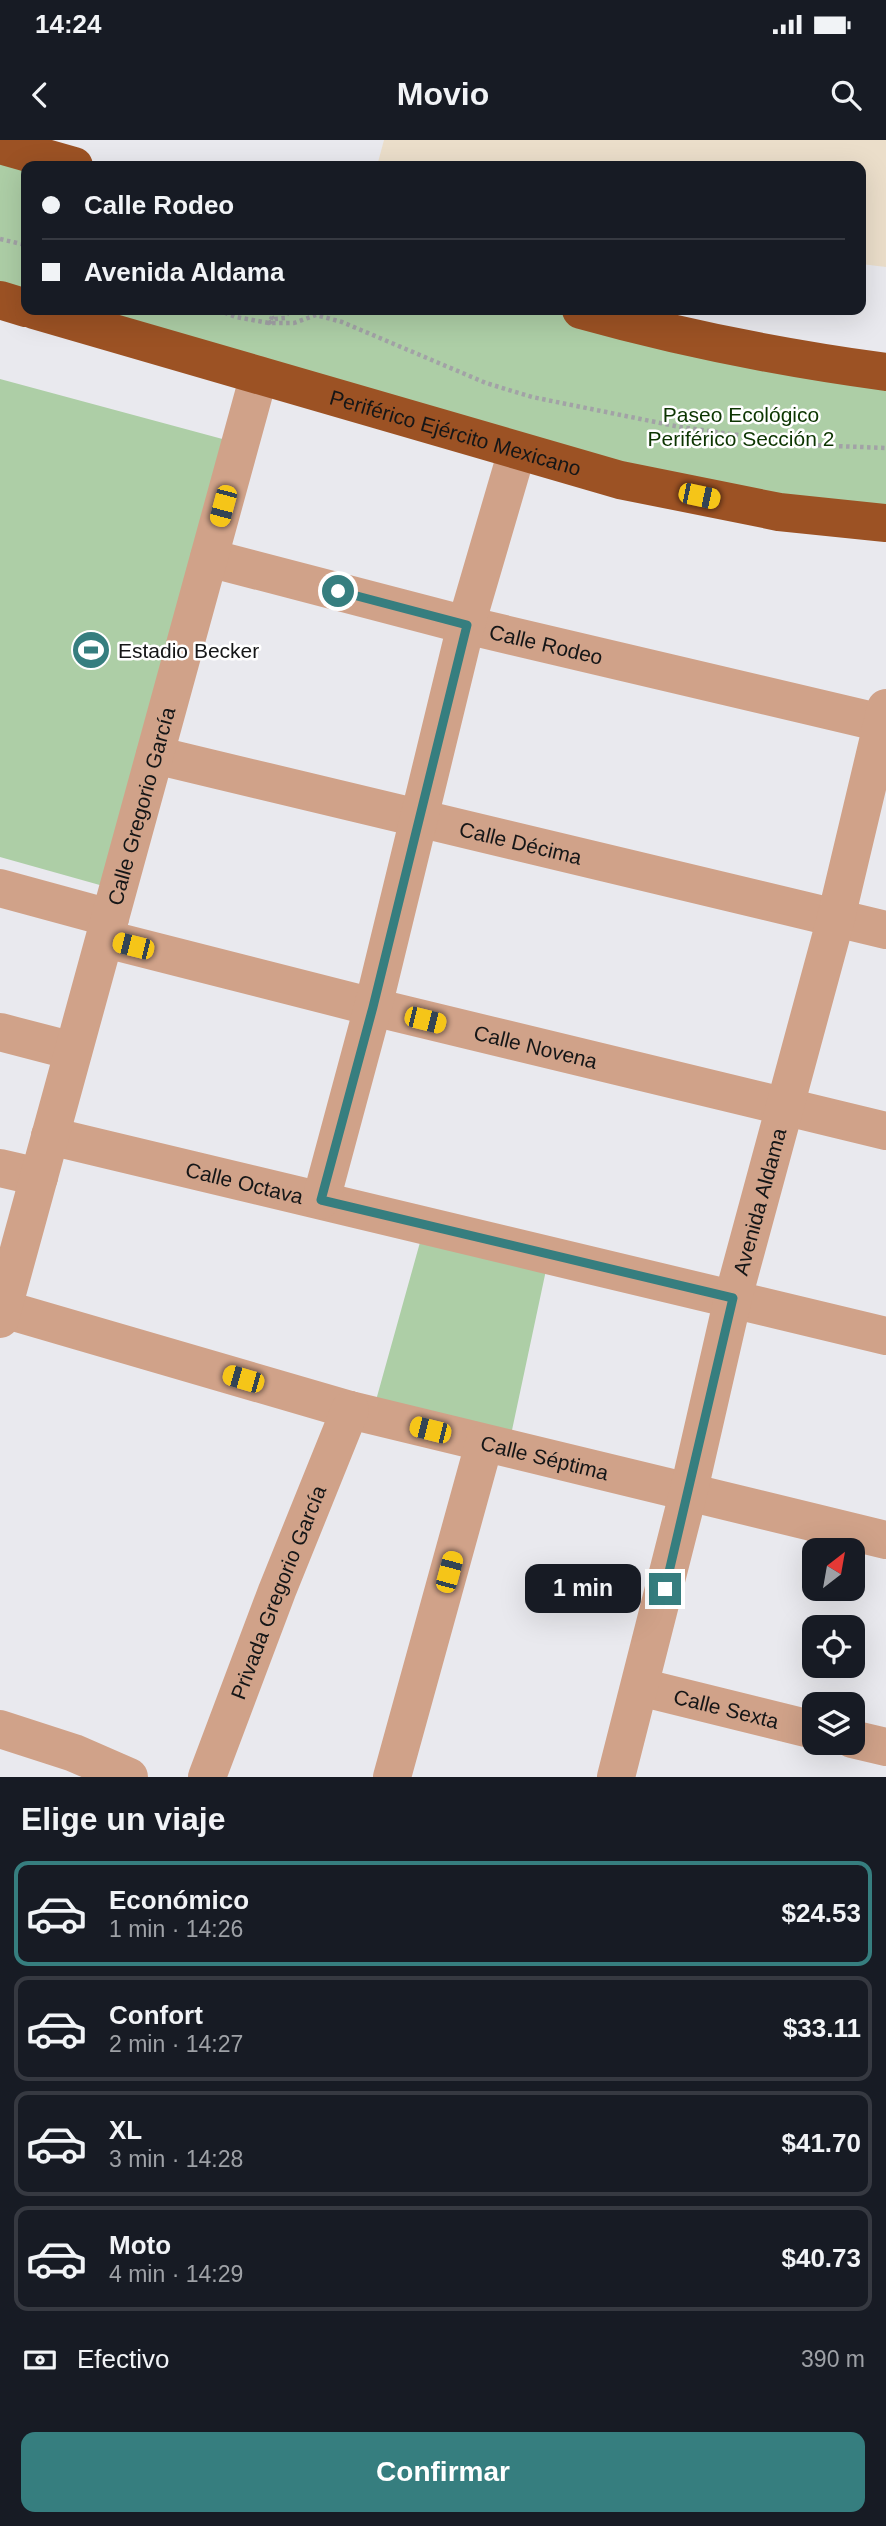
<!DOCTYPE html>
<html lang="es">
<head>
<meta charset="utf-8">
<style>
	:root { --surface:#171b24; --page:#242831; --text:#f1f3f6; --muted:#9ea1a6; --line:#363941; --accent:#367e7f }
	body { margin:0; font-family:Arial,sans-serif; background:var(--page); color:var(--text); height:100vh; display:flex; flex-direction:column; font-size:26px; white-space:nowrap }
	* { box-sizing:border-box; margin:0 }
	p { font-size:23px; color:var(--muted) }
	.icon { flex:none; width:38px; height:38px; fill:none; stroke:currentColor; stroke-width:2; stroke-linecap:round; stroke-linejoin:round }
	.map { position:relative; height:1637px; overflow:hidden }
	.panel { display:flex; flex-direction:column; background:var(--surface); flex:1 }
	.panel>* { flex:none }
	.guide { position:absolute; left:21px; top:21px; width:845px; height:154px; border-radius:14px; box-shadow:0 7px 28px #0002; display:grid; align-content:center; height:154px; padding:0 21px; background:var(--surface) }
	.needle { width:46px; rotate:31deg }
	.tools { position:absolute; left:802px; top:1398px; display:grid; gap:14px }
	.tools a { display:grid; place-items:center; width:63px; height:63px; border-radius:14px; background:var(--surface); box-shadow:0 7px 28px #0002; font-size:35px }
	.end { position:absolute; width:32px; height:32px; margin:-16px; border:9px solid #367e7f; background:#fff; box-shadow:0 0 0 4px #fff }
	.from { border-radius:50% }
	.bubble { position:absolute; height:49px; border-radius:14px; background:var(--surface); box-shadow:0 7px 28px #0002; font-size:23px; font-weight:800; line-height:49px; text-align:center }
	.car { position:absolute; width:21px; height:42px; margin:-21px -10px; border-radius:9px; box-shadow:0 0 5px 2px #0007; background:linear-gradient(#f5c518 24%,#345 0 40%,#f5c518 0 76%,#345 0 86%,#f5c518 0) }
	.guide b { display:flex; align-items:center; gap:24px; height:66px; font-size:26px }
	.guide b+b { border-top:2px solid var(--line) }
	.guide i { width:18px; height:18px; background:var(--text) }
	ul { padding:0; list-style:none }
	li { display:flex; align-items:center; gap:21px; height:105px; margin:0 14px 10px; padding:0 7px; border:4px solid var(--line); border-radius:14px }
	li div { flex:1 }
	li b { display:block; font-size:26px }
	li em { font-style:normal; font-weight:800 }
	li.current { border-color:var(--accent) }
	li>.icon { width:63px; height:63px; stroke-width:1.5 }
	h2 { padding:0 21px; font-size:32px; line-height:84px }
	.pay { display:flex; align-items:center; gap:18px; height:77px; padding:0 21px; font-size:26px }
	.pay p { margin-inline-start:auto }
	.primary-button { display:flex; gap:14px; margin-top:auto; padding:14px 21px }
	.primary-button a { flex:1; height:80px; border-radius:14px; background:var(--accent); color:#fff; font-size:28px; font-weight:800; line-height:80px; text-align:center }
	.status { display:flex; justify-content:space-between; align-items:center; height:49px; padding:0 35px; background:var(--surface); direction:ltr }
	.status svg { height:19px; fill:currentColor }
	header { display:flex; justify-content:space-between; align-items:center; height:91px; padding:0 21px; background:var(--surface); font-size:32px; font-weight:800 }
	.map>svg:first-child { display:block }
	.industrial { fill:#ebdeca }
	.green { fill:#adcea6 }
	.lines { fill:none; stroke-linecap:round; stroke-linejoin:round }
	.path { stroke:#a2a2a6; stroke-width:4.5; stroke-dasharray:3.5 3.5; stroke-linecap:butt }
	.minor { stroke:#d0a289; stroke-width:38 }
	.highway { stroke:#9c5224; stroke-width:38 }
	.route { stroke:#367e7f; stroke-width:9 }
	.labels { text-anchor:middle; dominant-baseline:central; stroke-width:5; stroke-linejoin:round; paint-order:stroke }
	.park-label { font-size:21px; fill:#0c3501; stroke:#fff }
	.street-label { font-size:21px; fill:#151617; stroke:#fff }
	.poi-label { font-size:21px; fill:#151617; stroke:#fff; text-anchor:start }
</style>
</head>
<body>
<div class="status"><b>14:24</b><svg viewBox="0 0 49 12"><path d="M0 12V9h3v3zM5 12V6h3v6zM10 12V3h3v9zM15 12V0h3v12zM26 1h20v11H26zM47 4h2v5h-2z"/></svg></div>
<header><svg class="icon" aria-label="back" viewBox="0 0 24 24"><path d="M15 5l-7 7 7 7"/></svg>Movio<svg class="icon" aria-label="search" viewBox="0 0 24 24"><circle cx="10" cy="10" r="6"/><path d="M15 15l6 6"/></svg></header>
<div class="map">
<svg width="886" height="1637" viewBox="0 0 886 1637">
	<rect width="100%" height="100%" fill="#e9e9ee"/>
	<path class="industrial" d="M 384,0 L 886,0 L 886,127 L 861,124 L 861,26 L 377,26 Z"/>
	<path class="green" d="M 0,9 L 26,26 L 26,163 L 0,155 Z
		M 49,170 L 569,170 L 886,237 L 886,379 L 740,360 Z
		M 0,239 L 241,304 L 114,749 L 0,717 Z
		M 424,1088 L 549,1116 L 508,1309 L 373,1271 Z"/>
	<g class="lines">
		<path class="path" d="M 0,99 L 26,105
			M 218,170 L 236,177 L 269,183 L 294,183 L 316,175 L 342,182 L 486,243 L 532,257 L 680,287 L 810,305 L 886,308
			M 269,170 L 272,177 L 269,183 L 275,179 L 285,178 L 289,170"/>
		<g class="minor">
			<path id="s1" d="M 209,418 L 466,485 L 886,584"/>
			<path id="s2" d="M 155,615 L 886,790"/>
			<path d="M 0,748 L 110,778"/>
			<path id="s3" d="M 106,799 L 373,867 L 886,991"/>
			<path d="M 0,892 L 73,911"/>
			<path id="s4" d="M 50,996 L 886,1196"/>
			<path d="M 0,1028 L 39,1037"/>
			<path d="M 321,1060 L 373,867 L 466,485 L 517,311"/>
			<path id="s5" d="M 0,1168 L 350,1270 L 886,1400"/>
			<path id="s6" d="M 0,1179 L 259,235"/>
			<path id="s7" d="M 640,1547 L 814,1590"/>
			<path d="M 0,1589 L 74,1613 L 129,1637"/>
			<path d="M 852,1599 L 886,1607"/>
			<path id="s8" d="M 207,1637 L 277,1451 L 350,1270"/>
			<path d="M 392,1637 L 484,1304"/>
			<path id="s9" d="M 616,1637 L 689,1350 L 733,1158 L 836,778 L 886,568"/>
		</g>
		<g class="highway">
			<path d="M 0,5 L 74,26"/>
			<path d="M 0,160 L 26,168"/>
			<path id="s10" d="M 34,170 L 620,340 L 779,372 L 886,383"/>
			<path d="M 581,170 C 681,198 783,218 886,232"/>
		</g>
	</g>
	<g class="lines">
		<path class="route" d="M 338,451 L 467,485 L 373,867 L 321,1060 L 733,1158 L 665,1449"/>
	</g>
	<defs>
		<symbol id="stadium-disc" viewBox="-11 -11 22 22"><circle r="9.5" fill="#367e7f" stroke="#fff"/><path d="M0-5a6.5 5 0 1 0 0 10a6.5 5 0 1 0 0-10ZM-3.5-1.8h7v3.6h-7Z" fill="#fff"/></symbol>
	</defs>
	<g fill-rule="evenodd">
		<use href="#stadium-disc" x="69" y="488" width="44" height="44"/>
	</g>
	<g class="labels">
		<g class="park-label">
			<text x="741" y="274">Paseo Ecológico<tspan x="741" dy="24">Periférico Sección 2</tspan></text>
		</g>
		<g class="street-label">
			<text stroke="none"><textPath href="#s10" startOffset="439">Periférico Ejército Mexicano</textPath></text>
			<text stroke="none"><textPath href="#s1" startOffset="348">Calle Rodeo</textPath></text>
			<text stroke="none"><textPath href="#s6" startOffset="532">Calle Gregorio García</textPath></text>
			<text stroke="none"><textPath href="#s2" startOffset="376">Calle Décima</textPath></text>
			<text stroke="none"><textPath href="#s3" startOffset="443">Calle Novena</textPath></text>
			<text stroke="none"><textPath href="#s4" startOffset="200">Calle Octava</textPath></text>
			<text stroke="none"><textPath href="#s9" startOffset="593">Avenida Aldama</textPath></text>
			<text stroke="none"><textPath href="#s5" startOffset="565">Calle Séptima</textPath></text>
			<text stroke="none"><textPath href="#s8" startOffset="198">Privada Gregorio García</textPath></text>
			<text stroke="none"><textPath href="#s7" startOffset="89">Calle Sexta</textPath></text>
		</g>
		<g class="poi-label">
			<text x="118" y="510">Estadio Becker</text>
		</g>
	</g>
</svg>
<div class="tools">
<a><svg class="needle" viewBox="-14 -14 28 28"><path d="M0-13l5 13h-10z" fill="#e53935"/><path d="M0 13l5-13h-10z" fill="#9ea1a6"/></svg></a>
<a><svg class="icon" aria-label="locate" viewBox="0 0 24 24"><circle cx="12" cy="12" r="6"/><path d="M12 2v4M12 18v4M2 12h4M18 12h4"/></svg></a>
<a><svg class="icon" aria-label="layers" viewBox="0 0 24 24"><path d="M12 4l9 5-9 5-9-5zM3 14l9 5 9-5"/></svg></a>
</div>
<i class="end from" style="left:338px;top:451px"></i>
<i class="end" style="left:665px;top:1449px"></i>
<div class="bubble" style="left:525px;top:1424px;width:116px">1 min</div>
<i class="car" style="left:699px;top:356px;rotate:102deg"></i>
<i class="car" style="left:223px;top:366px;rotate:195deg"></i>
<i class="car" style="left:133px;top:806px;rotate:284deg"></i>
<i class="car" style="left:425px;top:880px;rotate:104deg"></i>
<i class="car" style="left:243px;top:1239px;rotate:286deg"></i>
<i class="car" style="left:430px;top:1290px;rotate:284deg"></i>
<i class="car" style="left:449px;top:1432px;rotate:15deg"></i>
<div class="guide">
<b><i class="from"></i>Calle Rodeo</b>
<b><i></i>Avenida Aldama</b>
</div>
</div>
<section class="panel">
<h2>Elige un viaje</h2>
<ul>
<li class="current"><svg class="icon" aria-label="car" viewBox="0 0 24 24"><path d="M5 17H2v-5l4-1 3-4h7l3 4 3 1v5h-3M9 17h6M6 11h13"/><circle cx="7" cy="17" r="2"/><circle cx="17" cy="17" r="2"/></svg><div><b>Económico</b><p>1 min · 14:26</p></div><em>$24.53</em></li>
<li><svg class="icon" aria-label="car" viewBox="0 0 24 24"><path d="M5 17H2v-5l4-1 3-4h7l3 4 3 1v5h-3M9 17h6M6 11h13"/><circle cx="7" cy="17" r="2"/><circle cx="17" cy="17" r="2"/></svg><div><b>Confort</b><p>2 min · 14:27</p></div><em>$33.11</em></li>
<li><svg class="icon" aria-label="car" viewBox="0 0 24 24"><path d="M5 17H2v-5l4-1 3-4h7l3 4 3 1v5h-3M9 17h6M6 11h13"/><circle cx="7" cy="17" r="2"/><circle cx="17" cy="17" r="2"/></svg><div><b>XL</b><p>3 min · 14:28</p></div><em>$41.70</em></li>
<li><svg class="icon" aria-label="car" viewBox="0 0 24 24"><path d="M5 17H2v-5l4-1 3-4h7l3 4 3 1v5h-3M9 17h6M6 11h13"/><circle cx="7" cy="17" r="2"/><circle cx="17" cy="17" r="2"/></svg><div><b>Moto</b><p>4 min · 14:29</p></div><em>$40.73</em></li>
</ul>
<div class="pay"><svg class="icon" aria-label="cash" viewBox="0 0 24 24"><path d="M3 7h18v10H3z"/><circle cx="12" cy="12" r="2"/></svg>Efectivo<p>390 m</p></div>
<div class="primary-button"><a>Confirmar</a></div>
</section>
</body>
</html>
